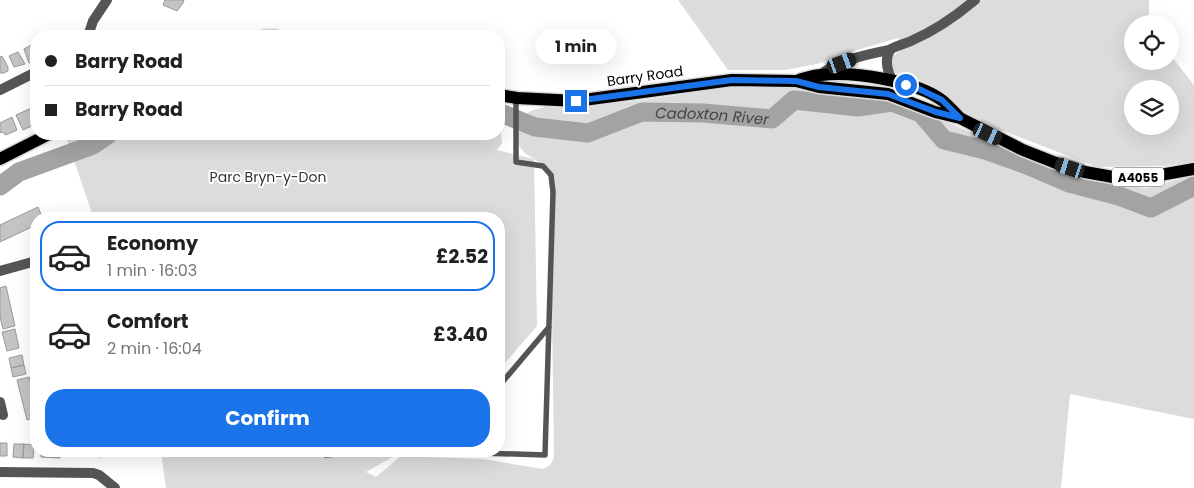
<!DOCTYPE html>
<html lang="en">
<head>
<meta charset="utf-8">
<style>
	:root { --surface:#fff; --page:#f6f6f6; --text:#202124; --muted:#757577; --line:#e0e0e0; --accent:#1a73e8 }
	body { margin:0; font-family:Poppins,sans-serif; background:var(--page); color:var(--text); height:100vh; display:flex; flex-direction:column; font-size:19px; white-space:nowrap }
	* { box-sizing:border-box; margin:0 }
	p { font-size:16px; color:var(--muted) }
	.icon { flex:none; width:28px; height:28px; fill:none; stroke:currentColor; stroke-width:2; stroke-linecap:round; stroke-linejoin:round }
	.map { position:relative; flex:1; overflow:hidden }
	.sheet { position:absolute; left:30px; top:212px; width:475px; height:245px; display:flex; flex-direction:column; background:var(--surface); border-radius:20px; box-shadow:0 5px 20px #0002 }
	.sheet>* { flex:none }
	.hud { position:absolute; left:30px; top:30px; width:475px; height:110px; border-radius:20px; box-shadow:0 5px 20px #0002; display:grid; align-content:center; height:110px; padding:0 15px; background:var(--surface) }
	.tools { position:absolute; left:1124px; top:15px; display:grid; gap:10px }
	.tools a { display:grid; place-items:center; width:55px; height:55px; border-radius:50%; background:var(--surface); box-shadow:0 5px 20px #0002; font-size:25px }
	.end { position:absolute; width:22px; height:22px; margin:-11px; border:6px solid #1a73e8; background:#fff; box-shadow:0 0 0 2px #fff }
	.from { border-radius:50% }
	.bubble { position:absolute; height:35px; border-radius:18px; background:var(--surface); box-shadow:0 5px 20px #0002; font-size:16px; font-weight:700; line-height:35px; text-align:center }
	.car { position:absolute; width:15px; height:30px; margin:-15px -8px; border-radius:6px; box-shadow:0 0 4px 1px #0007; background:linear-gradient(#222 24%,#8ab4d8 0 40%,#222 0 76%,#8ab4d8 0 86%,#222 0) }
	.hud b { display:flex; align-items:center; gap:18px; height:48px; font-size:19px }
	.hud b+b { border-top:1px solid var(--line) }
	.hud i { width:12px; height:12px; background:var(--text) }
	ul { padding:9px 0 0; list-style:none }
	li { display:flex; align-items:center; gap:15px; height:70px; margin:0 10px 8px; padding:0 5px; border:2px solid transparent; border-radius:20px }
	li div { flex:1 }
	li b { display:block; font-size:19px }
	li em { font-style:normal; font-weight:700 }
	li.active { border-color:var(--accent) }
	li>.icon { width:45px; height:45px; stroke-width:1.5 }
	.primary-button { display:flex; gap:10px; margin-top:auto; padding:10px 15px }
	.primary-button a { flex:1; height:58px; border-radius:20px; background:var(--accent); color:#fff; font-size:20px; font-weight:700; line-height:58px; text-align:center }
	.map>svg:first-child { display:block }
	.green { fill:#dcdcdc; fill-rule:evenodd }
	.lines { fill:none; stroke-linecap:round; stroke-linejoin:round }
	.river { stroke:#a3a3a3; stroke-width:19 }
	.building { fill:#c4c4c4; stroke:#999 }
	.primary-casing { stroke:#dbdbdb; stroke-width:15 }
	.service { stroke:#555; stroke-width:5.5 }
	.minor { stroke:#555; stroke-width:10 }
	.primary { stroke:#000; stroke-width:12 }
	.route { stroke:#1a73e8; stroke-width:6 }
	.labels { text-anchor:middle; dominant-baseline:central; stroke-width:4; stroke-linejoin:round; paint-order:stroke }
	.shield { fill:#fff; stroke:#4c4c4c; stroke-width:1 }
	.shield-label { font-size:12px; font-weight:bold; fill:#000 }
	.street-label { font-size:14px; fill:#000; stroke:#fff }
	.park-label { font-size:14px; fill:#333; stroke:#fff }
	.water-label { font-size:15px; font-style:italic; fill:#444; stroke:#fff }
</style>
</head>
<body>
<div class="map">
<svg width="1194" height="488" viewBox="0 0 1194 488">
	<rect width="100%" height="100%" fill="#fff"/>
	<path class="green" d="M 678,0 L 1149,0 L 1149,18 L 1154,24 L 1132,24 L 1132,61 L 1170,61 L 1170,44 L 1175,51 L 1172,57 L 1194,85 L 1194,162 L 1164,166 L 1097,167 L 978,121 L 955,105 L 943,94 L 931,87 L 906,80 L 898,76 L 891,67 L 893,56 L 903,48 L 898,38 L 854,51 L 817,64 L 785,70 L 728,70 ZM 1132,89 L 1170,89 L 1170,126 L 1132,126 Z
		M 735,86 L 795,88 L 864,94 L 904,102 L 1036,162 L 1129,186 L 1147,188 L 1194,175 L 1194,419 L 1070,394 L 1061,488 L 166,488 L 161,451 L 397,451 L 396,455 L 366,472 L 376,477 L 401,456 L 483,459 L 543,469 C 550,466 552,464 554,456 L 550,170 L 534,159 L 537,326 L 499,370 L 499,219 L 94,219 L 67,140 L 75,134 L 499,134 L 499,117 L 502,143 L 497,150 L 534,159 C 530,156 523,153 520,147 C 515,138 519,118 529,112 C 548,102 604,104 628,102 C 664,98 699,91 735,86 Z"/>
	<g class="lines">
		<g class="river">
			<path id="s1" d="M 499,115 L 503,114 L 535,127 L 588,133 L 642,112 L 703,113 L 772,119 L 794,100 L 858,107 L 892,102 L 921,113 L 944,140 L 985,150 L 1027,165 L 1069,183 L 1119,196 L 1151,208 L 1194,186"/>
			<path d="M 0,186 L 19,172 L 93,145 L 109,134"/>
		</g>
	</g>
	<path class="building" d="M 165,0 L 184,0 L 183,3 L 177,11 L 163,5 Z
		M 33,44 L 36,51 L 36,59 L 29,63 L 24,49 Z
		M 18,52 L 25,64 L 14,67 L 9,56 Z
		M 2,56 L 8,67 L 8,71 L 4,73 L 0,73 L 0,57 Z
		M 36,106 L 36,124 L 23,130 L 16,115 Z
		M 12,117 L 17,130 L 6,135 L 2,132 L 0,133 L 0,123 Z
		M 38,207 L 43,219 L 36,219 L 36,225 L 0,242 L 0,225 Z
		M 6,286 L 15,326 L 3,329 L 0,317 L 0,288 Z
		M 15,329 L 19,348 L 7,351 L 2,332 Z
		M 22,355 L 24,365 L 11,368 L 9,358 Z
		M 24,365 L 26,374 L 13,377 L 11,368 Z
		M 29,377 L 36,405 L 36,417 L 27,420 L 17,380 Z
		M 0,443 L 7,443 L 7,456 L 0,456 Z
		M 14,444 L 24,444 L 23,458 L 13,457 Z
		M 24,444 L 34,445 L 33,458 L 23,458 Z
		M 41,451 L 60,451 L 60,458 L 41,457 Z
		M 67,451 L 86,451 L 86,456 L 67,455 Z
		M 97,451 L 134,451 L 134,452 L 98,457 Z"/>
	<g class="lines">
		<defs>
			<path id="primary" d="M 265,36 L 275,36
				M 799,80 C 806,78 813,75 821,75 C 853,71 917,81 943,101 C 949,106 954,112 959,117
				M 499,95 L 517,98 L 576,101 L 732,80 L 796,81 L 819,87 L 888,94 L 935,112 L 960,118 L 1023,150 L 1056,163 L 1085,172 L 1113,177 L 1149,177 L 1194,169
				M 0,159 L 49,134"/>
		</defs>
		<use href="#primary" class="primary-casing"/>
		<path class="service" d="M 499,386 L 549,327
			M 417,451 L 545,455 L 553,192 L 551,175 L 543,166 L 516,162 L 516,99
			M 326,455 L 369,451"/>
		<path class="minor" d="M 88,36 L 93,21 L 107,0
			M 890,50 C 884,61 887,71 893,81
			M 820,75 C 838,60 866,55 889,50 C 892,49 892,48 895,47 C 901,44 908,43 913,40 C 936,30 956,16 975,0
			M 0,90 L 36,72
			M 0,271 L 36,261
			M 0,402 L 3,415
			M 0,472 L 93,473 L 99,475 L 115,488"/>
		<use href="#primary" class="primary"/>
	</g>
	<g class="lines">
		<path class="route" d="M 576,101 L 732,80 L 796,81 L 819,87 L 888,94 L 936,112 L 960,118 L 942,100 L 919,89 L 906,85"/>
	</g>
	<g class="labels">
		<rect class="shield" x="1112" y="167.5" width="52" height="19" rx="4"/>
		<g class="shield-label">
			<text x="1138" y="177">A4055</text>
		</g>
		<g class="street-label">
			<text transform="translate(645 76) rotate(-8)">Barry Road</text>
		</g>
		<g class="park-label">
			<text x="268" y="177">Parc Bryn-y-Don</text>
		</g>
		<g class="water-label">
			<text stroke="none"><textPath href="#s1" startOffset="220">Cadoxton River</textPath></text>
		</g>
	</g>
</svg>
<div class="tools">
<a><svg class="icon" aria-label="locate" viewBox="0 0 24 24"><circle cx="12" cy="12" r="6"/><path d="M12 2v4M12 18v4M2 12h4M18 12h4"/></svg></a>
<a><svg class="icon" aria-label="layers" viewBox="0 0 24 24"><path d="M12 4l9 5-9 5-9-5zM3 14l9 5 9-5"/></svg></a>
</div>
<i class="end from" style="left:906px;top:85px"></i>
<i class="end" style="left:576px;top:101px"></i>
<div class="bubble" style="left:535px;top:29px;width:82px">1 min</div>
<i class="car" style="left:842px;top:63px;rotate:70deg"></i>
<i class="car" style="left:988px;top:134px;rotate:115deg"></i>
<i class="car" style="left:1070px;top:168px;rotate:288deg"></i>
<div class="hud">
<b><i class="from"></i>Barry Road</b>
<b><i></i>Barry Road</b>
</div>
<section class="sheet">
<ul>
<li class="active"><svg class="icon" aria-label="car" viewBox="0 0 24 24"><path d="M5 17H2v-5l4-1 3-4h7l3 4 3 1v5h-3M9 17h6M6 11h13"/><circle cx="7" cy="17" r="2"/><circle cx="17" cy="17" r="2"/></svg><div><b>Economy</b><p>1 min · 16:03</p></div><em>£2.52</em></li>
<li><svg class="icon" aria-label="car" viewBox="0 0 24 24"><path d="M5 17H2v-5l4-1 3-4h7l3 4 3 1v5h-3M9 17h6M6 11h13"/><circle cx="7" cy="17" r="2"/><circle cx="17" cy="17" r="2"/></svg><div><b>Comfort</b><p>2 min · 16:04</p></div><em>£3.40</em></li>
</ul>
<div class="primary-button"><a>Confirm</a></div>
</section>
</div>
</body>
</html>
